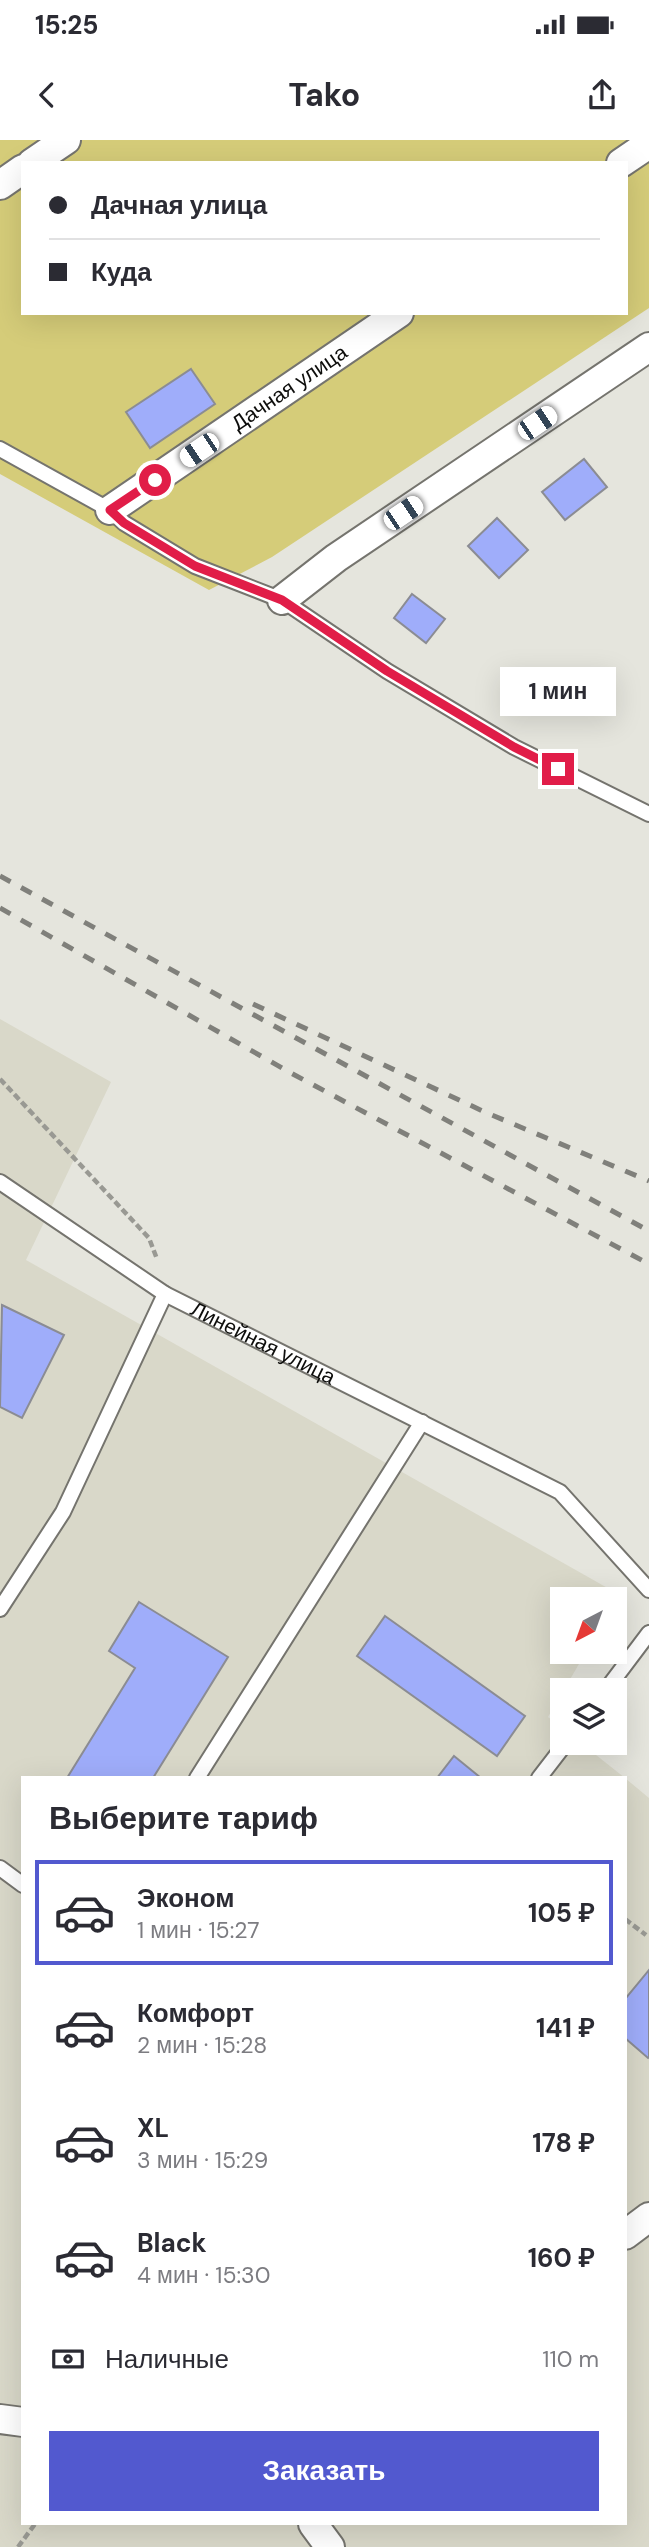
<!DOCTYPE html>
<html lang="ru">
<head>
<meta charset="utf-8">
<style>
	:root { --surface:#fff; --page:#f7f7f7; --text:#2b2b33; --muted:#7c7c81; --line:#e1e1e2; --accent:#5259cf }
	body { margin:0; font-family:"DM Sans",sans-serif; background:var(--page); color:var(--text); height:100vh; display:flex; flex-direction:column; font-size:26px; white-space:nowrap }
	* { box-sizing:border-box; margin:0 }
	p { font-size:23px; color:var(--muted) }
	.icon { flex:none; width:38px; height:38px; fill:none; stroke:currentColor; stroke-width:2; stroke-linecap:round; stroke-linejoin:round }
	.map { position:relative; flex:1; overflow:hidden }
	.side { position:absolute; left:21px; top:1636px; width:606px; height:749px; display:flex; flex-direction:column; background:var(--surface); border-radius:0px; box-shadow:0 7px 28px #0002 }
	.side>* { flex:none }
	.top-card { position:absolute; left:21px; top:21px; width:607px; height:154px; border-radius:0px; box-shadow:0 7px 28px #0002; display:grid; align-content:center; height:154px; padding:0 28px; background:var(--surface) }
	.needle { width:46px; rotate:221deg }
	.controls { position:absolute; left:550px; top:1447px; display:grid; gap:14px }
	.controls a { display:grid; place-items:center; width:77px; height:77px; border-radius:0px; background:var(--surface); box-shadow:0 7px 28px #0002; font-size:35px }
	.end { position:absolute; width:32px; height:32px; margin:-16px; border:9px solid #e11d48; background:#fff; box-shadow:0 0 0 4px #fff }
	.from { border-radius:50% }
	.bubble { position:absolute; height:49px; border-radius:0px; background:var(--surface); box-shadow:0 7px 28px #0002; font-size:23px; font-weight:700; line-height:49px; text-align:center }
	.car { position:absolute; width:21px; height:42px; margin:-21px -10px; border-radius:9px; box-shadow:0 0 5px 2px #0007; background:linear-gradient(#fff 24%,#345 0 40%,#fff 0 76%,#345 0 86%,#fff 0) }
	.top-card b { display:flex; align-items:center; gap:24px; height:66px; font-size:26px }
	.top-card b+b { border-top:2px solid var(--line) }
	.top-card i { width:18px; height:18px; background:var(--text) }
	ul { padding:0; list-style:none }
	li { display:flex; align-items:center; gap:21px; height:105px; margin:0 14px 10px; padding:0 14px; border:4px solid transparent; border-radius:0px }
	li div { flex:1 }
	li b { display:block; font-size:26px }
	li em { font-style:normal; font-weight:700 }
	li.on { border-color:var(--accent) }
	li>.icon { width:63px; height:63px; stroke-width:1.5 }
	h2 { padding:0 28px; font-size:32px; line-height:84px }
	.pay { display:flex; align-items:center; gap:18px; height:77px; padding:0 28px; font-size:26px }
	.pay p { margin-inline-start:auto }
	.primary-button { display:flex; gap:14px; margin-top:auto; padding:14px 28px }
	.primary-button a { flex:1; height:80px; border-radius:0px; background:var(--accent); color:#fff; font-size:28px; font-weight:700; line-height:80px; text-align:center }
	.status { display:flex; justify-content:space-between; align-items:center; height:49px; padding:0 35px; background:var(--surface); direction:ltr }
	.status svg { height:19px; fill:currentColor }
	header { display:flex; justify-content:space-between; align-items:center; height:91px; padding:0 28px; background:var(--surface); font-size:32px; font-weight:700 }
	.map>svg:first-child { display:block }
	.built { fill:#d9d8c9 }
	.green { fill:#d5cc79; fill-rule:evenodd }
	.building { fill:#9fadfa; stroke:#8b8c93; stroke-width:2 }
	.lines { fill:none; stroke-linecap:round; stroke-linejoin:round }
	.lane-casing { stroke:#75746e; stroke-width:18 }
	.street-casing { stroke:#75746e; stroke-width:32 }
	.path { stroke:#999993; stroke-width:4.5; stroke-dasharray:7 3.5; stroke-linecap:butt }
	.lane { stroke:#fff; stroke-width:14 }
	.street { stroke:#fff; stroke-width:28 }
	.rail { stroke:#80807b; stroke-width:5; stroke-dasharray:12 12; stroke-linecap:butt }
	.route { stroke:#e11d48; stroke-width:9 }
	.labels { text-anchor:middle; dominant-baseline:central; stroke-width:5; stroke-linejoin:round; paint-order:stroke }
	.street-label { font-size:21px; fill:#0d0d0b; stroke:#e5e5dd }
</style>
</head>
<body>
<div class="status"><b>15:25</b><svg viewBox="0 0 49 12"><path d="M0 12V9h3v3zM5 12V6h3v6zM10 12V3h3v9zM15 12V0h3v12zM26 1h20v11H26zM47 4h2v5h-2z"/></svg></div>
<header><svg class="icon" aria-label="back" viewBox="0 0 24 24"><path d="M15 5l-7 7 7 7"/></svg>Tako<svg class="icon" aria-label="share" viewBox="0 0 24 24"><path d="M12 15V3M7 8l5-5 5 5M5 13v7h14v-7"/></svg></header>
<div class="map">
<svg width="649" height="2407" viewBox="0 0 649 2407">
	<rect width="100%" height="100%" fill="#e5e5dd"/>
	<path class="built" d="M 0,879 L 111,942 L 26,1120 L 620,1455 L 614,1464 L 614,1460 L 562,1460 L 562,1512 L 586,1512 L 548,1577 L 562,1588 L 562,1603 L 581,1603 L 625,1638 L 23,1638 L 23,2384 L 625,2384 L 625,1638 L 649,1658 L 649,2407 L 0,2407 Z"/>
	<path class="green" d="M 0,0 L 649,0 L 649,168 L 272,417 L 209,450 L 0,334 ZM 23,23 L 626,23 L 626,173 L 23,173 Z"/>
	<path class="building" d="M 191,229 L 215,264 L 150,308 L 126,272 Z
		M 584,319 L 607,347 L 565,380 L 542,352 Z
		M 497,378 L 528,410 L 499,438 L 468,406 Z
		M 412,454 L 445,479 L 426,503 L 394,478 Z
		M 2,1165 L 64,1195 L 22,1278 L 0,1267 Z
		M 139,1462 L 228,1517 L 153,1638 L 67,1638 L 135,1528 L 109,1511 Z
		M 385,1476 L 525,1576 L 497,1616 L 357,1516 Z
		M 454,1616 L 481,1638 L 437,1638 Z
		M 649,1830 L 649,1917 L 648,1918 L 625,1898 L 625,1859 Z"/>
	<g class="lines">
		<defs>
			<g id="lane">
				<path d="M 0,309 L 110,370 L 124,383 L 195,426 L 282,460 L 387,531 L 514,607 L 649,674"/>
				<path d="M 0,1042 L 165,1154"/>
				<path id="s1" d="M 0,1469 L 63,1372 L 165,1154 L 560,1352 L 649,1450"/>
				<path d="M 606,1550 L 649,1493"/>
				<path d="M 197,1638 L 422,1282"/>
				<path d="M 539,1638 L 566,1603"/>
				<path d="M 0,1728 L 23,1745"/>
			</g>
			<g id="street">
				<path d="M 32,23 L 66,0"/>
				<path d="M 621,23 L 649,4"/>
				<path d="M 0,45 L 23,29"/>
				<path id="s2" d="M 110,370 L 399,173"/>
				<path d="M 282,460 L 336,418 L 649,207"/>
				<path d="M 625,2095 L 649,2077"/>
				<path d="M 0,2279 L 23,2282"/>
				<path d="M 313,2384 L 330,2407"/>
			</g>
		</defs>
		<use href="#lane" class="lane-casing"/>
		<use href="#street" class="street-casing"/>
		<path class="path" d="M 0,939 L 149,1098 L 157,1119
			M 625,1779 L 646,1795
			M 18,2407 L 35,2384"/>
		<use href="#lane" class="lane"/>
		<use href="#street" class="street"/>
		<path class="rail" d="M 0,736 L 649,1091
			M 0,768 L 291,933 L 649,1124
			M 253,864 L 487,973 L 649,1041"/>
	</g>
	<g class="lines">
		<path class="route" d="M 155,340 L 110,370 L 124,383 L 195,426 L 282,460 L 387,531 L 514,607 L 558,629"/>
	</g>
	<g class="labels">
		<g class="street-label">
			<text stroke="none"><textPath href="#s2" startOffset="217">Дачная улица</textPath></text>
			<text stroke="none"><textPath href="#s1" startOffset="466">Линейная улица</textPath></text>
		</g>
	</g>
</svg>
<div class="controls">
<a><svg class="needle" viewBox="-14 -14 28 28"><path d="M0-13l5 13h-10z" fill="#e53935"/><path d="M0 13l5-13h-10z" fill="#7c7c81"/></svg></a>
<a><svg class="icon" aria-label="layers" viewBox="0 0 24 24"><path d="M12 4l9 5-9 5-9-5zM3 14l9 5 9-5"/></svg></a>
</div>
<i class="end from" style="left:155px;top:340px"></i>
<i class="end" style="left:558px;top:629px"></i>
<div class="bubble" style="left:500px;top:527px;width:116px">1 мин</div>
<i class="car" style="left:537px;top:283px;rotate:56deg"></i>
<i class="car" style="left:199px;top:310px;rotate:236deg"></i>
<i class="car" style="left:403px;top:373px;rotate:56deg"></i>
<div class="top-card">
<b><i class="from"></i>Дачная улица</b>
<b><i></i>Куда</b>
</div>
<section class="side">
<h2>Выберите тариф</h2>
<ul>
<li class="on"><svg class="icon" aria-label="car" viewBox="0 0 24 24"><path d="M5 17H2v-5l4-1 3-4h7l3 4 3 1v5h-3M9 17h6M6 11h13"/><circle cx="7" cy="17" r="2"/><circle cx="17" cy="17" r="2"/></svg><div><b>Эконом</b><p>1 мин · 15:27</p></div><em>105 ₽</em></li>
<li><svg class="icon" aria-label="car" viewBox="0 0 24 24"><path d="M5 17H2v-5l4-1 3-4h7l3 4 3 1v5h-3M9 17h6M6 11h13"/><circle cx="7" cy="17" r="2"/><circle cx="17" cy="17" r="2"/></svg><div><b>Комфорт</b><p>2 мин · 15:28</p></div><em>141 ₽</em></li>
<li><svg class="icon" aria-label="car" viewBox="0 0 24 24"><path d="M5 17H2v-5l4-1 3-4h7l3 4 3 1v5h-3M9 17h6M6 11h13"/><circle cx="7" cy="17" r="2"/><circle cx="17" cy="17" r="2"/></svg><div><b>XL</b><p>3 мин · 15:29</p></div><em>178 ₽</em></li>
<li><svg class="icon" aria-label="car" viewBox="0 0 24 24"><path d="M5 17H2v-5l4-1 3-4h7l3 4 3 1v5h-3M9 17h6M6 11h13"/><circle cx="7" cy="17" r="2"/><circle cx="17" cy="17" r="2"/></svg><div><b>Black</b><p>4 мин · 15:30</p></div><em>160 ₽</em></li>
</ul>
<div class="pay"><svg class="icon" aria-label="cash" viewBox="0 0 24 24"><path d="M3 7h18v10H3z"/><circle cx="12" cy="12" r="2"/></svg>Наличные<p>110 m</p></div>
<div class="primary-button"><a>Заказать</a></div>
</section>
</div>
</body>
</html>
